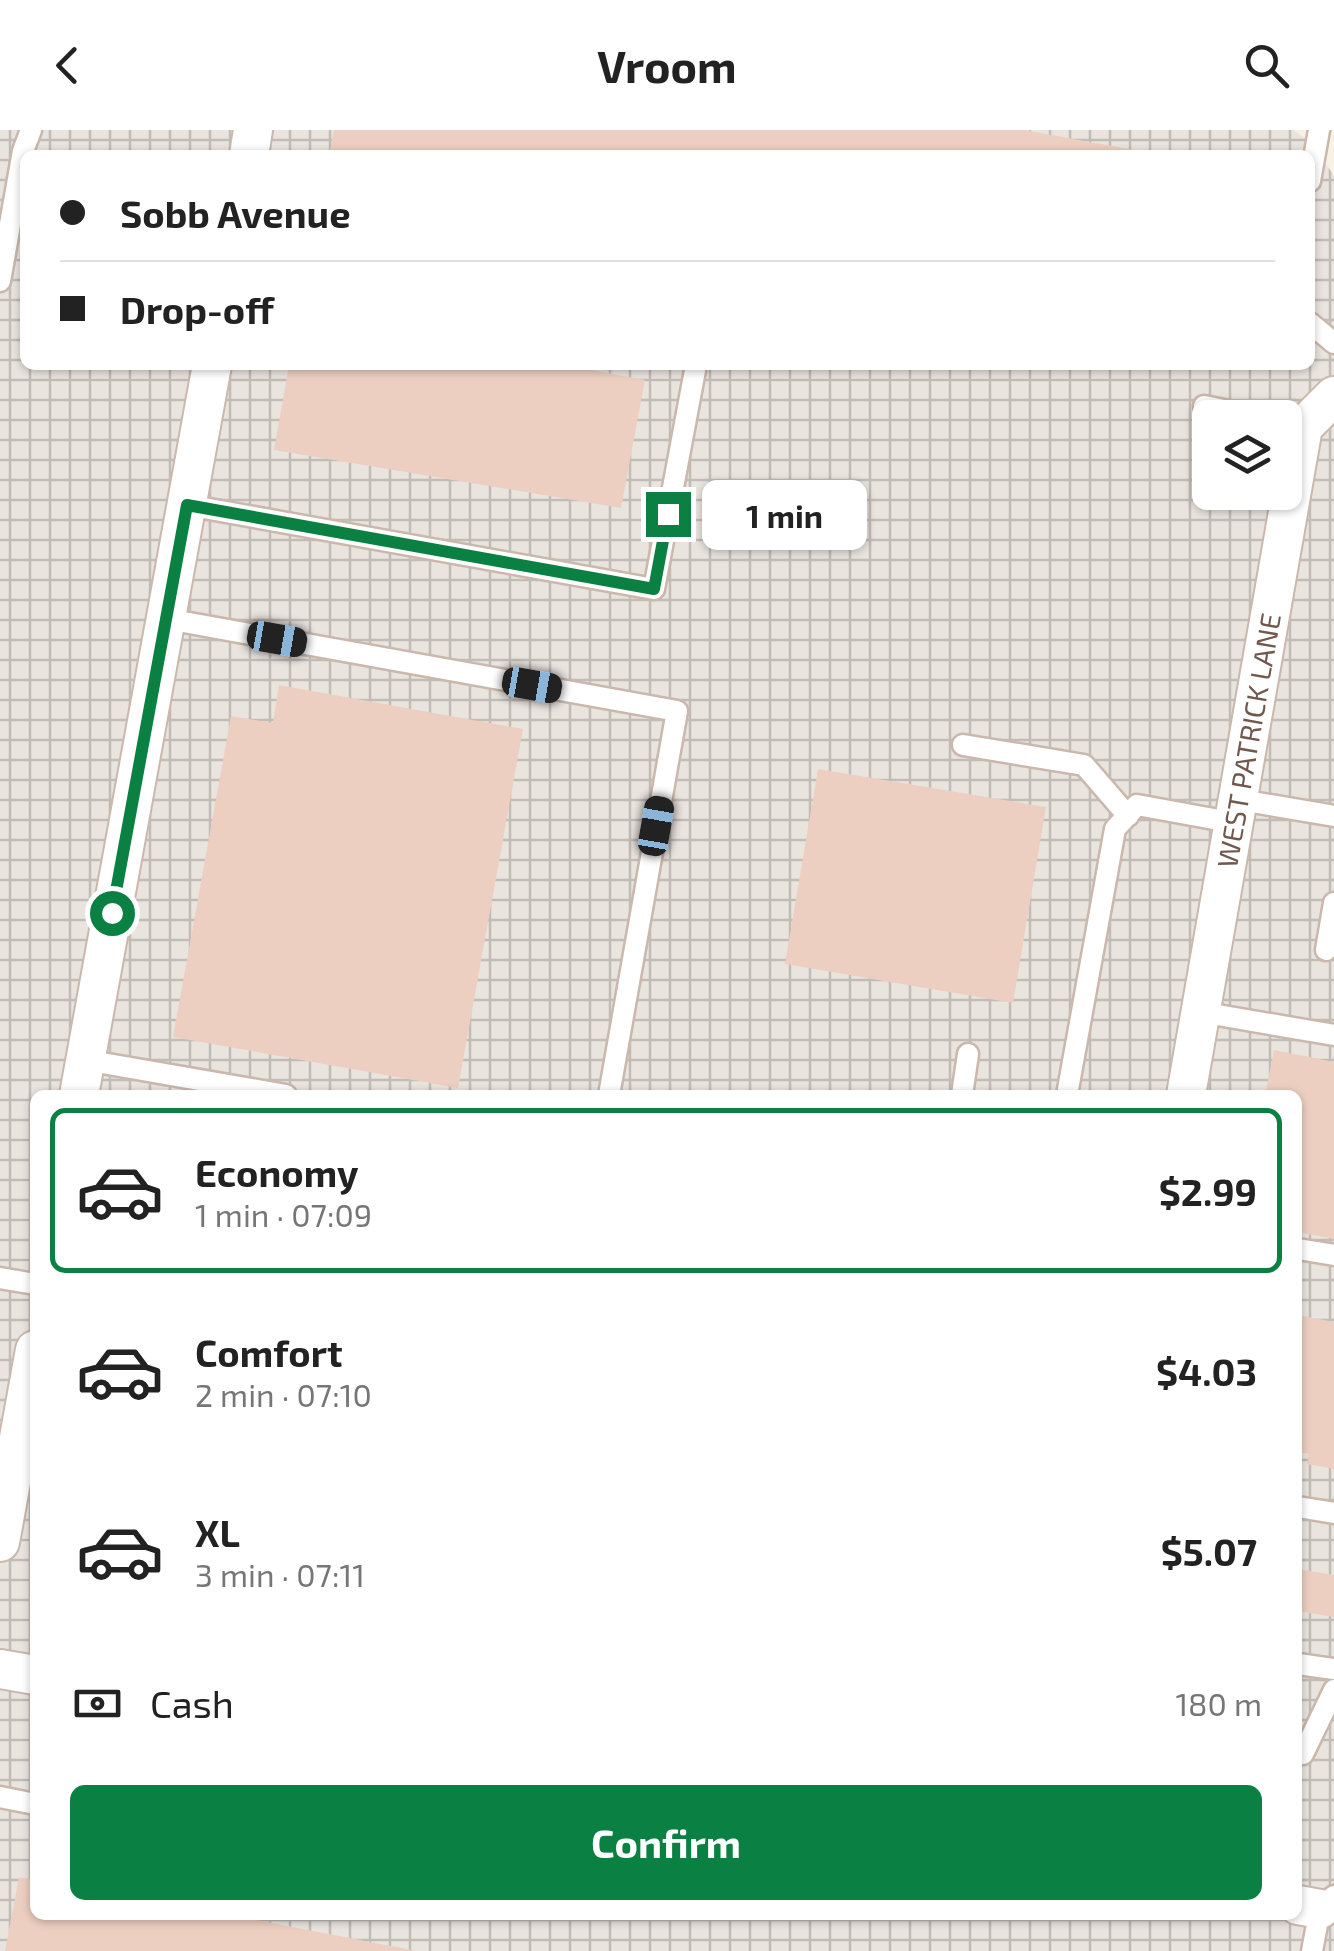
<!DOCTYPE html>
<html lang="en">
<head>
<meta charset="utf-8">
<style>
	:root { --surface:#fff; --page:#f6f6f6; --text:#222; --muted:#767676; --line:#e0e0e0; --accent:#0b8043 }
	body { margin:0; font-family:"Exo 2",sans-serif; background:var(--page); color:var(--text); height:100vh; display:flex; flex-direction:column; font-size:38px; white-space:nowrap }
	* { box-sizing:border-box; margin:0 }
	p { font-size:32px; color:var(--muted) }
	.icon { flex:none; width:55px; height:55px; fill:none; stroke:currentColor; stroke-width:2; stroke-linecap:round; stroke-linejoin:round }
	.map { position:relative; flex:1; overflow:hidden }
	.drawer { position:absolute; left:30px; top:960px; width:1272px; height:830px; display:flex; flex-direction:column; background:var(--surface); border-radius:15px; box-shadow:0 2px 8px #0004 }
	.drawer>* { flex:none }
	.top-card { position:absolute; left:20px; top:20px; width:1295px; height:220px; border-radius:15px; box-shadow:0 2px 8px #0004; display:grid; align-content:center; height:220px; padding:0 40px; background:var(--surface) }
	.tools { position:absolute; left:1192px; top:270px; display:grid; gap:20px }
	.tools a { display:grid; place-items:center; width:110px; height:110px; border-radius:15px; background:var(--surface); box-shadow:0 2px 8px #0004; font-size:50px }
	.end { position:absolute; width:45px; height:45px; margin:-22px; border:12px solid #0b8043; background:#fff; box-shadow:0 0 0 5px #fff }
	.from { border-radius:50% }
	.bubble { position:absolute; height:70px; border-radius:15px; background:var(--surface); box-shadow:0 2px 8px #0004; font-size:32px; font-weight:700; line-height:70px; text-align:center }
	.car { position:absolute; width:30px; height:60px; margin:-30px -15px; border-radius:12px; box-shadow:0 0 8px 2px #0007; background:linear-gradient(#222 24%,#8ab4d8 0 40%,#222 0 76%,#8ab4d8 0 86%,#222 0) }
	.top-card b { display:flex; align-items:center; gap:35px; height:95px; font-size:38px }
	.top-card b+b { border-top:2px solid var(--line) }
	.top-card i { width:25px; height:25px; background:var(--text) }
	ul { padding:18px 0 0; list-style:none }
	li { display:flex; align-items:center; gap:30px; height:165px; margin:0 20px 15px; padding:0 20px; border:5px solid transparent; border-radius:15px }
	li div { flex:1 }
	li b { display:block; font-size:38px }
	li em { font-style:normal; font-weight:700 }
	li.on { border-color:var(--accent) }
	li>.icon { width:90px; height:90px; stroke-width:1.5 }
	.pay { display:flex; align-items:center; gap:25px; height:110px; padding:0 40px; font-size:38px }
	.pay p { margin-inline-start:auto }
	.button { display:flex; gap:20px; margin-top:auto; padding:20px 40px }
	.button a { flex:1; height:115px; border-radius:15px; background:var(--accent); color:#fff; font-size:40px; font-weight:700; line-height:115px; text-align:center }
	header { display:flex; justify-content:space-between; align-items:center; height:130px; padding:0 40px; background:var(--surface); font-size:45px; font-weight:700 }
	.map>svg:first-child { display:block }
	.industrial { fill:url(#industrial-grid); fill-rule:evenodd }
	.building { fill:#eccfc0 }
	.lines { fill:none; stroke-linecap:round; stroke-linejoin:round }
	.service-casing { stroke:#cab8ad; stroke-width:25 }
	.minor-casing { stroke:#cab8ad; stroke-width:42 }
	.service { stroke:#fff; stroke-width:20 }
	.minor { stroke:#fff; stroke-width:38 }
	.route { stroke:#0b8043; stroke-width:12 }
	.labels { text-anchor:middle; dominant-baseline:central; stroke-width:8; stroke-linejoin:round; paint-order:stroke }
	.street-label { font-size:28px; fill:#70584d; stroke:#fdf5eb }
</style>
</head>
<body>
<header><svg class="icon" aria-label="back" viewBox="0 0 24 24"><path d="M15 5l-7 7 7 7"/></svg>Vroom<svg class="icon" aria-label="search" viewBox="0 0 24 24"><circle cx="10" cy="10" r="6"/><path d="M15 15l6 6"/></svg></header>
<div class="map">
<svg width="1334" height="1821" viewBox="0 0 1334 1821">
	<defs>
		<pattern id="industrial-grid" width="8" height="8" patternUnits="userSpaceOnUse" patternTransform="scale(2.5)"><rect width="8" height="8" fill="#eae4df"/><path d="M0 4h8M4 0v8" fill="none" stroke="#c2bcb7"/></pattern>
	</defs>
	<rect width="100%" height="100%" fill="#faf1e5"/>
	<path class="industrial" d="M 0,0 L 1294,0 L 1313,14 L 1334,46 L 1334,1821 L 0,1821 ZM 25,25 L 1310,25 L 1310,235 L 25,235 ZM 1210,288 L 1285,288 L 1285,362 L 1210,362 ZM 35,965 L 1298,965 L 1298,1785 L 35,1785 Z"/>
	<path class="building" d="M 334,0 L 1024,0 L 1151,23 L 329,25 Z
		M 289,235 L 564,235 L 645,250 L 621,378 L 274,320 Z
		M 279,555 L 523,599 L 458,958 L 173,907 L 231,586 L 273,593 Z
		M 818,639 L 1046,677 L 1013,873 L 785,834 Z
		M 1274,920 L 1334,932 L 1334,1109 L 1298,1102 L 1298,965 L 1265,965 Z
		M 1298,1185 L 1334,1192 L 1334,1339 L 1307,1334 L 1309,1324 L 1298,1322 Z
		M 1298,1439 L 1334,1445 L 1334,1487 L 1298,1481 Z
		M 19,1747 L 35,1750 L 35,1785 L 230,1785 L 417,1821 L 5,1821 Z"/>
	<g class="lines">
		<defs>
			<path id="service" d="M 1310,51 L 1319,0
				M 0,151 L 23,21 L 31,0
				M 1310,193 L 1334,213
				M 1204,276 L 1264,288
				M 187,375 L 654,459 L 696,235
				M 167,489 L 677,581 L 609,965
				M 963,615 L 1084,635 L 1128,686
				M 1235,669 L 1334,686
				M 1326,820 L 1334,773
				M 1200,882 L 1334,905
				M 85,930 L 286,965
				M 962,965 L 968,924
				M 1067,965 L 1115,699 L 1137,675 L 1230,692
				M 1298,1119 L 1334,1125
				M 0,1148 L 35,1154
				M 1298,1377 L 1334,1383
				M 1298,1534 L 1334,1539
				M 1298,1623 L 1303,1624 L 1334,1560
				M 0,1667 L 35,1674
				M 1312,1821 L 1320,1779 L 1334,1766"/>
			<g id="minor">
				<path d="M 249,25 L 253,0"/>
				<path d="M 79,965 L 212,235"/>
				<path id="s1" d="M 1186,965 L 1303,297 L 1334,266"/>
				<path d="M 0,1412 L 35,1220"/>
				<path d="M 0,1539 L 35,1545"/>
				<path d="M 1298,1775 L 1320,1779"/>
			</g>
		</defs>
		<use href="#service" class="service-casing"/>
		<use href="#minor" class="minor-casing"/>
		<use href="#service" class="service"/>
		<use href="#minor" class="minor"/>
	</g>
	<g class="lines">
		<path class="route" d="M 112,783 L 187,375 L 654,459 L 668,384"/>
	</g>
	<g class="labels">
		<g class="street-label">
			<text stroke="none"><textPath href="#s1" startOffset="360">WEST PATRICK LANE</textPath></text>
		</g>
	</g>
</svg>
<div class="tools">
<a><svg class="icon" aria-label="layers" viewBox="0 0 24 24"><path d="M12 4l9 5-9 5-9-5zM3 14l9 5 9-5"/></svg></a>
</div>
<i class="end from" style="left:112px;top:783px"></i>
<i class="end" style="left:668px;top:384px"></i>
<div class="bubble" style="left:702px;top:350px;width:165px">1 min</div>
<i class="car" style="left:277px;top:509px;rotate:100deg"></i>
<i class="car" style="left:532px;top:555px;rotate:100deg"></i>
<i class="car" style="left:656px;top:696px;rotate:10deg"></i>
<div class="top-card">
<b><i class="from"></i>Sobb Avenue</b>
<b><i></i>Drop-off</b>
</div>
<section class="drawer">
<ul>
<li class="on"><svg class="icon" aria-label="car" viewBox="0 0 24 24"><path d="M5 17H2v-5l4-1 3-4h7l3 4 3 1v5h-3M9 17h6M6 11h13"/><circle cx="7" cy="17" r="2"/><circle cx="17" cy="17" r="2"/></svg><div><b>Economy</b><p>1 min · 07:09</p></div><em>$2.99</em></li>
<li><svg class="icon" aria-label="car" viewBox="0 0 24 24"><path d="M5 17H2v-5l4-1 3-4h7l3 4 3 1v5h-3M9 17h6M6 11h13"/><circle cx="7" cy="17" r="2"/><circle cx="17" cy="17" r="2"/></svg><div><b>Comfort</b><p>2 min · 07:10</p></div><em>$4.03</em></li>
<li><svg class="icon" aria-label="car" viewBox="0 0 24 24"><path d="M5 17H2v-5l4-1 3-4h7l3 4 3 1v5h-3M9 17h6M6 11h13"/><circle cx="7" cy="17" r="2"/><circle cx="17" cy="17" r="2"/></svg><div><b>XL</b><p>3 min · 07:11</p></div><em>$5.07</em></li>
</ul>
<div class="pay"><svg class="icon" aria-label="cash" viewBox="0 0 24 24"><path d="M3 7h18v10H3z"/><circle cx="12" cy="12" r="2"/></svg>Cash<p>180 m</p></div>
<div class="button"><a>Confirm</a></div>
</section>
</div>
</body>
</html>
